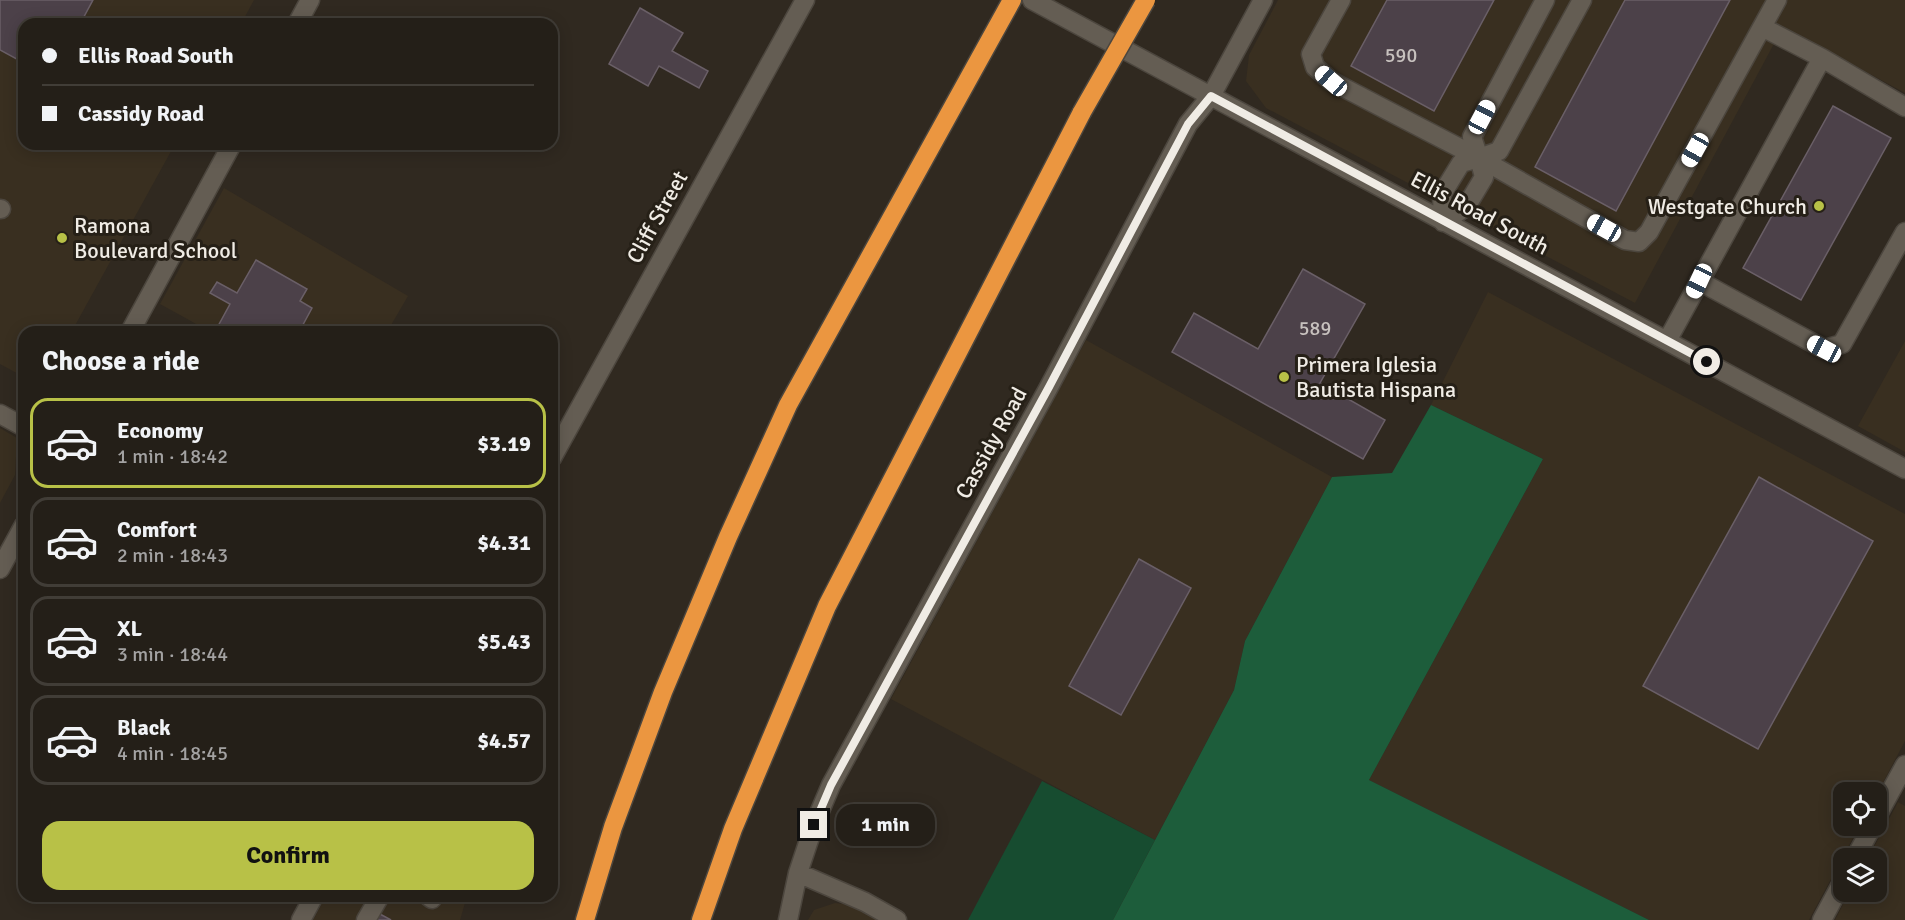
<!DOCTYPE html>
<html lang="en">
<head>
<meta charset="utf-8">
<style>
	:root { --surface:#241f18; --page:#2c2721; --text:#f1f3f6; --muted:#a3a2a2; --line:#413d37; --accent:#b8c147 }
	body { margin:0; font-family:Signika,sans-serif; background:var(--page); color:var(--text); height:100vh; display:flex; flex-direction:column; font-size:22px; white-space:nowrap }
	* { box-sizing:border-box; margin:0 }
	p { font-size:20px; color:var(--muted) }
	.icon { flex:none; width:33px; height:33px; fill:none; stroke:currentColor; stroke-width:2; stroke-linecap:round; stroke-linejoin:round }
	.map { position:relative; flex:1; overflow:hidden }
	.sheet { position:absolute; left:18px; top:326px; width:540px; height:576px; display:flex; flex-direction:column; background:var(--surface); border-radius:18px; box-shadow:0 3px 15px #0003,0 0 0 2px var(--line) }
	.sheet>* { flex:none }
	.hud { position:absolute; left:18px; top:18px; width:540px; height:132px; border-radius:18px; box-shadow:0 3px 15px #0003,0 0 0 2px var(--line); display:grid; align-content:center; height:132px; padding:0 24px; background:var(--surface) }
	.buttons { position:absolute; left:1833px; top:782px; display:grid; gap:12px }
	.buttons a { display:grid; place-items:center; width:54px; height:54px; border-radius:12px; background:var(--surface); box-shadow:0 3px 15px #0003,0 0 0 2px var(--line); font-size:30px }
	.end { position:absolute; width:27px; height:27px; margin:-14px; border:8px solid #f0ece5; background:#111; box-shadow:0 0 0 3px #111 }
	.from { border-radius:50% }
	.bubble { position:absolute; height:42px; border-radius:18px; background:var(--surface); box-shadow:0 3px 15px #0003,0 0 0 2px var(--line); font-size:20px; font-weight:800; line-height:42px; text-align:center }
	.car { position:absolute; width:18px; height:36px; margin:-18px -9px; border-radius:8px; box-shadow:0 0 4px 2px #0007; background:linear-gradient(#fff 24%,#345 0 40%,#fff 0 76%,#345 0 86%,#fff 0) }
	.hud b { display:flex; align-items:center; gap:21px; height:57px; font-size:22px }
	.hud b+b { border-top:2px solid var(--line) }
	.hud i { width:15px; height:15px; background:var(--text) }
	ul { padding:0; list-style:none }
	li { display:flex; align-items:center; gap:18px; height:90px; margin:0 12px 9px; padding:0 12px; border:3px solid var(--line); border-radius:18px }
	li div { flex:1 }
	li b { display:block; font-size:22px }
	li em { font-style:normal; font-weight:800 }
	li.current { border-color:var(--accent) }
	li>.icon { width:54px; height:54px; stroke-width:1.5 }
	h2 { padding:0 24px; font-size:27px; line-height:72px }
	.action { display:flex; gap:12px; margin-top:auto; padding:12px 24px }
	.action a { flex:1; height:69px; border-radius:18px; background:var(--accent); color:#111; font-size:24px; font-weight:800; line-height:69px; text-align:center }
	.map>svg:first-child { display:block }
	.built { fill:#392f20 }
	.green { fill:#174c30 }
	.forest { fill:#1d5d3b }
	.building { fill:#4c4149; stroke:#6a5f67; stroke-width:1.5 }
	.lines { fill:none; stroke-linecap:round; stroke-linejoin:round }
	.minor-casing { stroke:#4c463e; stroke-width:21 }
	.highway-casing { stroke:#4c463e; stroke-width:21 }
	.minor { stroke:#645d53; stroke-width:18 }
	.highway { stroke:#eb9640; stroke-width:18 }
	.highway-bridge-casing { stroke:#4c463e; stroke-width:21; stroke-linecap:butt }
	.highway-bridge { stroke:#eb9640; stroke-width:18 }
	.route { stroke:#f0ece5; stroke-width:8 }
	.poi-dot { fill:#b8c147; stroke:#262017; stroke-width:2 }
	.labels { text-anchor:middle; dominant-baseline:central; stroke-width:6; stroke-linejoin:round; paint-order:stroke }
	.number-label { font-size:20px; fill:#c7c1be }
	.poi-label { font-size:22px; fill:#f0ece5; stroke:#262017; text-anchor:start }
	.street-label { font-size:22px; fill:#f0ece5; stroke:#262017 }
</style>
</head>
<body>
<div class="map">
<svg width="1905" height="920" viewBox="0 0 1905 920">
	<rect width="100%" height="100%" fill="#302920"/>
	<path class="built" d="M 0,0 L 254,0 L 241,24 L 24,24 L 24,144 L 175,144 L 72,331 L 24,332 L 24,377 L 0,364 Z
		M 1278,0 L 1905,0 L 1905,93 L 1783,27 L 1635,303 L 1266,108 L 1246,81 L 1249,55 Z
		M 224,188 L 408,296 L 387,332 L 209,331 L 160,304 Z
		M 1488,292 L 1905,514 L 1905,741 L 1877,794 L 1876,792 L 1844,792 L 1844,825 L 1860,825 L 1809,920 L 1649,920 L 1369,780 L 1543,459 L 1431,405 Z
		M 1086,340 L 1332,477 L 1245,641 L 1234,690 L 1155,840 L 891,699 Z
		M 1905,341 L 1905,452 L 1858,426 Z
		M 0,428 L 17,438 L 15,475 L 0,503 Z
		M 1898,802 L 1905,806 L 1905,920 L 1835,920 L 1850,891 L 1876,891 L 1876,858 L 1868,858 Z
		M 326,896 L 467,896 L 460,920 L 313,920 Z
		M 835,903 L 851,905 L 877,920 L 808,920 L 814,910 Z"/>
	<path class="green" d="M 1042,781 L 1155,840 L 1113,920 L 968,920 Z"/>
	<path class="forest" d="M 1431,405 L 1543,459 L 1369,780 L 1649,920 L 1113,920 L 1234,690 L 1245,641 L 1332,477 L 1392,473 Z"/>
	<path class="building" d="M 0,0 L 93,0 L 80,24 L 24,24 L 24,63 L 0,50 Z
		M 1387,0 L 1494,0 L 1434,111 L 1351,66 Z
		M 1625,0 L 1730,0 L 1616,211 L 1535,167 Z
		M 640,8 L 683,33 L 672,51 L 708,71 L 699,88 L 659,66 L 648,86 L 609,64 Z
		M 1833,106 L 1891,138 L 1801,300 L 1743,268 Z
		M 256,260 L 307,289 L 300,301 L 312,308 L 299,332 L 224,332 L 217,328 L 230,304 L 210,293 L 217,282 L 237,293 Z
		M 1303,269 L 1365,304 L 1320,383 L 1385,420 L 1363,459 L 1172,352 L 1194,313 L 1258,349 Z
		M 1759,477 L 1873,541 L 1758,749 L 1643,686 Z
		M 1139,559 L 1191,588 L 1121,715 L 1069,686 Z
		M 378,913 L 391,920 L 375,920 Z"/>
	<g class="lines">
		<defs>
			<path id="minor" d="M 1032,0 L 1905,469
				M 1341,0 L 1311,54 L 1315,67 L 1331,81 L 1479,158 L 1625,240 L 1639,242 L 1649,232 L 1762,27 L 1822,58 L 1667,341
				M 297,24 L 310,0
				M 1762,27 L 1777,0
				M 1822,58 L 1905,107
				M 1479,158 L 1499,151 L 1582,0
				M 1479,158 L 1472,137 L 1545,0
				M 1479,158 L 1484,177 L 1466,207 L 1443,222 L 1442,194 L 1461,163 Z
				M 0,209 L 1,209
				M 1699,281 L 1824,349 L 1842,344 L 1905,232
				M 130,332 L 232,144
				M 0,414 L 24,427
				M 552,458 L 805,0
				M 0,569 L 24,525
				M 1876,818 L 1905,765
				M 1855,858 L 1873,825
				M 798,873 L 865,902 L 897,920
				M 428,896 L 432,899
				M 301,920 L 314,896
				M 366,920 L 380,896
				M 788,920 L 798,873 L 814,825 L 831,785 L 1049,387 L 1188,124 L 1211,96 L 1263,0
				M 1822,920 L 1844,879"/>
			<path id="highway" d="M 585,920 L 613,827 L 663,692 L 728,537 L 788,405 L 1012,0
				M 701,920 L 733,829 L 827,606 L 1082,112"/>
		</defs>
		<use href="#minor" class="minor-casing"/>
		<use href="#highway" class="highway-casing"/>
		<use href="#minor" class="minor"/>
		<use href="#highway" class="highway"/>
		<defs>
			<path id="highway-bridge" d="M 1082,112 L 1146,0"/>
		</defs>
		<use href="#highway-bridge" class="highway-bridge-casing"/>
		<use href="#highway-bridge" class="highway-bridge"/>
	</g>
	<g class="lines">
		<path class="route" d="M 814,825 L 831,785 L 1049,387 L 1188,124 L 1211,96 L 1707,362"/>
	</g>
	<g class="poi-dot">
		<circle cx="1819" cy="206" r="6"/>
		<circle cx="62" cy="238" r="6"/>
		<circle cx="1284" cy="377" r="6"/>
	</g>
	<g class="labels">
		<g class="number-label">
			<text x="1401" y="55">590</text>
			<text x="1315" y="328">589</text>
		</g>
		<g class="poi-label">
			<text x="1807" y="206" text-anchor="end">Westgate Church</text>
			<text x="74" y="225">Ramona<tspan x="74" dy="25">Boulevard School</tspan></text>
			<text x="1296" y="364">Primera Iglesia<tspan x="1296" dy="25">Bautista Hispana</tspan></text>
		</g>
		<g class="street-label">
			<text transform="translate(1480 213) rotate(28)">Ellis Road South</text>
			<text transform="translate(657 217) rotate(-61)">Cliff Street</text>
			<text transform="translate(991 443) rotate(-61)">Cassidy Road</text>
		</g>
	</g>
</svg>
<div class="buttons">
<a><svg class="icon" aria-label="locate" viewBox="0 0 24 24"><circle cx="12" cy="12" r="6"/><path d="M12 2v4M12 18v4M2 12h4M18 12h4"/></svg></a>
<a><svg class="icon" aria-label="layers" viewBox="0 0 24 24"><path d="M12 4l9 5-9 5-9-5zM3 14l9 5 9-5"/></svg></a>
</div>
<i class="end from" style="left:1707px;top:362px"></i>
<i class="end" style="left:814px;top:825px"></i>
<div class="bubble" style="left:836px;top:804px;width:99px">1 min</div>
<i class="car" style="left:1331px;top:81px;rotate:311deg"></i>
<i class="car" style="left:1482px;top:117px;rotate:28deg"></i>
<i class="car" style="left:1695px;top:150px;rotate:209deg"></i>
<i class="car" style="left:1604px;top:228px;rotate:299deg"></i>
<i class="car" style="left:1699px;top:281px;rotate:205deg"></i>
<i class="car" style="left:1824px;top:349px;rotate:298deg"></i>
<div class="hud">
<b><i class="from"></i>Ellis Road South</b>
<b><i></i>Cassidy Road</b>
</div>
<section class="sheet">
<h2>Choose a ride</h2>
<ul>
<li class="current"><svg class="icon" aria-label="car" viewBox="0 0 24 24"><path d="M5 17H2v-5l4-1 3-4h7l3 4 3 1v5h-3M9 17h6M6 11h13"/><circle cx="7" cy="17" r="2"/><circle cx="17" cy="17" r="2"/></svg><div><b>Economy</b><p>1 min · 18:42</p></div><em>$3.19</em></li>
<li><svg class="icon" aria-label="car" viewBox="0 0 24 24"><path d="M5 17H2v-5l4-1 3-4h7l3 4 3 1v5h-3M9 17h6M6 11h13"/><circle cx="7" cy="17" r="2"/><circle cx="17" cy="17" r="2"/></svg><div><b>Comfort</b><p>2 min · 18:43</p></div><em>$4.31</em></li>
<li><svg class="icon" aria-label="car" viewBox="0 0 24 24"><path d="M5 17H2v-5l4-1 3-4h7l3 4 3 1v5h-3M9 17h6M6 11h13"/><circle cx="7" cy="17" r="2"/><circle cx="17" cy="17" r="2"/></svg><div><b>XL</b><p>3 min · 18:44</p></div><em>$5.43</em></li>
<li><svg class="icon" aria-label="car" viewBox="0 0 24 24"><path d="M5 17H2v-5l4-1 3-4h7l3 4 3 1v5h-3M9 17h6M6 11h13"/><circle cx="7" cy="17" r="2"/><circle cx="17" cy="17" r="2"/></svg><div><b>Black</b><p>4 min · 18:45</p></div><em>$4.57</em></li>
</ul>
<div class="action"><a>Confirm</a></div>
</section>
</div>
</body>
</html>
